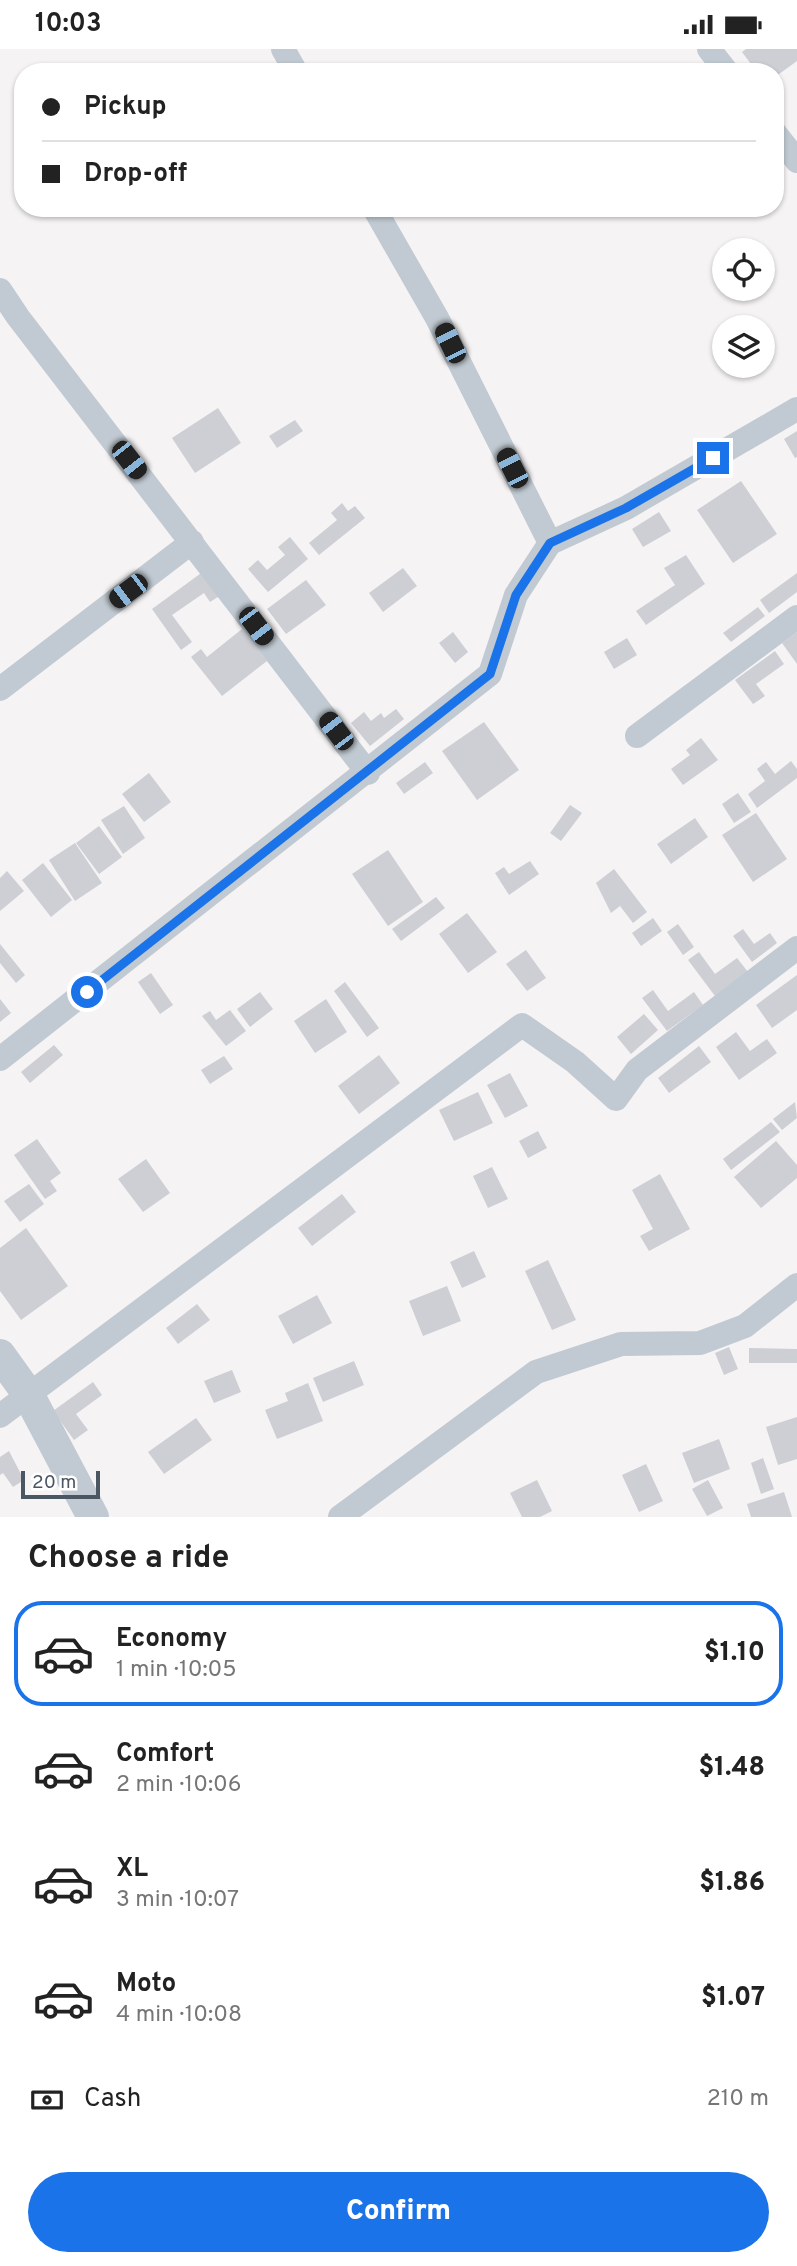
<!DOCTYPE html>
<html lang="en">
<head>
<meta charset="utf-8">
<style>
	:root { --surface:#fff; --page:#f2f2f2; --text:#222; --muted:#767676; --line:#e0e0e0; --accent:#1a73e8 }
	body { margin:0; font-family:Overpass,sans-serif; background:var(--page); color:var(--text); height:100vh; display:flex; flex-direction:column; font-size:26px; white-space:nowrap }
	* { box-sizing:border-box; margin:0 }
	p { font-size:23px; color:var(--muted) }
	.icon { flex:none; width:38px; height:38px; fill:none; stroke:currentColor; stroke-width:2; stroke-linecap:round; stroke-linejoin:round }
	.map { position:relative; height:1468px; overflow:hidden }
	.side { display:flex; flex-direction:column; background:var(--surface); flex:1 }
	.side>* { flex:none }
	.guide { position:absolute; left:14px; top:14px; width:770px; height:154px; border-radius:28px; box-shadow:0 2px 5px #0004; display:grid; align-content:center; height:154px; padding:0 28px; background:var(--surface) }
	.tools { position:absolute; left:712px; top:189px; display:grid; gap:14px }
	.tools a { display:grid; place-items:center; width:63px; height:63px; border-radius:50%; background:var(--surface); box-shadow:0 2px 5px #0004; font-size:35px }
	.scale { position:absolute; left:21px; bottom:18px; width:79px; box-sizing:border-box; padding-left:7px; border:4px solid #4a5661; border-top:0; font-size:19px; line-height:24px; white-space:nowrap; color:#4a5661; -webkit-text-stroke:5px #fff; paint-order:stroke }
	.end { position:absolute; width:32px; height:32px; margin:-16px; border:9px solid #1a73e8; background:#fff; box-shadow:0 0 0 4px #fff }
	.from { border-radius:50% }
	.car { position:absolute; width:21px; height:42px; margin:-21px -10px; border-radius:9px; box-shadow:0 0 5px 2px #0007; background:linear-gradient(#222 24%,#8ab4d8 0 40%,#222 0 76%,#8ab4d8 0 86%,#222 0) }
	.guide b { display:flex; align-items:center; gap:24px; height:66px; font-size:26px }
	.guide b+b { border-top:2px solid var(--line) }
	.guide i { width:18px; height:18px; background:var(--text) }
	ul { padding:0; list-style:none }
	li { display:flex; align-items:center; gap:21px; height:105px; margin:0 14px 10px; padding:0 14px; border:4px solid transparent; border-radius:28px }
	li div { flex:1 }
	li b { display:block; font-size:26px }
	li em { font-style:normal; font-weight:800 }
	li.active { border-color:var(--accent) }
	li>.icon { width:63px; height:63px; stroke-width:1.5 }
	h2 { padding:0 28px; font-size:32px; line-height:84px }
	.pay { display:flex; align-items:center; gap:18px; height:77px; padding:0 28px; font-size:26px }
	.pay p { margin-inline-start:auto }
	.button { display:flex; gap:14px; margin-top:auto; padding:14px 28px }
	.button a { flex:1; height:80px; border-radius:42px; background:var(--accent); color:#fff; font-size:28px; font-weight:800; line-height:80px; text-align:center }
	.status { display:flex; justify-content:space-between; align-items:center; height:49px; padding:0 35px; background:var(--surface); direction:ltr }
	.status svg { height:19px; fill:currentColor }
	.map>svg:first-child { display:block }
	.building { fill:#cdcfd5 }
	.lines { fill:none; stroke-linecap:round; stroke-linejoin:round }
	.minor { stroke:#c1cad2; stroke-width:24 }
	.tertiary { stroke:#c1cad2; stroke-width:32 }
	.route { stroke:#1a73e8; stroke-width:9 }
</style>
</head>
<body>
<div class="status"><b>10:03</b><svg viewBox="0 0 49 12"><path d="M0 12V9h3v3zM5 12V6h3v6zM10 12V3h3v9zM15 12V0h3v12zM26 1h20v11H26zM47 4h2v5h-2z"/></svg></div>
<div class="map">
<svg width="797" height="1468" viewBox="0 0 797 1468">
	<rect width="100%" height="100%" fill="#f5f3f3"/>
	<path class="building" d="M 746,0 L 797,0 L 797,12 L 775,28 L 775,23 L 757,23 L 742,3 Z
		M 218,359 L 241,394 L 195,424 L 172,389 Z
		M 295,371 L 303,382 L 277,399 L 269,387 Z
		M 797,382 L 797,408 L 795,409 L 784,390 Z
		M 741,432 L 777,485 L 733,514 L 697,461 Z
		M 342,454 L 348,462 L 355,457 L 365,469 L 319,506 L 309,494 L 337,471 L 331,464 Z
		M 659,463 L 671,482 L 643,498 L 632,480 Z
		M 290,488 L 308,510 L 268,543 L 248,520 L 258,511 L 267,521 L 285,506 L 278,498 Z
		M 686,506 L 705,535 L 646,576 L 636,562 L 675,536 L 664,519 Z
		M 403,519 L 417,537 L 383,563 L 369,544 Z
		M 204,522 L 221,546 L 210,553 L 204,544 L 172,566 L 192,593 L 181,601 L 152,560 Z
		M 797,524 L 797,543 L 769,564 L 760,551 Z
		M 306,531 L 326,556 L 286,585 L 267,560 Z
		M 758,558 L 765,567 L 731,593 L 723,584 Z
		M 242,580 L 267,612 L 222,647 L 191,608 L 201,600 L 207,608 Z
		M 453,583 L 468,603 L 455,614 L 439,594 Z
		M 797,583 L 797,615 L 782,594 Z
		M 627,589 L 637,606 L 614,620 L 604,603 Z
		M 775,602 L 784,615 L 756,635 L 765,647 L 753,655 L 735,631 Z
		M 396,660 L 404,670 L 370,697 L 351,674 L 364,663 L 371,672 L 381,664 L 384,669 Z
		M 484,673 L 519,721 L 477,751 L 442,702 Z
		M 701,689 L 718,711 L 683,736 L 671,720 L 690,706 L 686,701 Z
		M 791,712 L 797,720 L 797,729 L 757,759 L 748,745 L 765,732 L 757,720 L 766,713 L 775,725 Z
		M 425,713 L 433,724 L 404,745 L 396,734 Z
		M 149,724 L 171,753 L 144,773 L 122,745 Z
		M 738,744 L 751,763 L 734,774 L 722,755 Z
		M 570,756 L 582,764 L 561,792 L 550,784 Z
		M 124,757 L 145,789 L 123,805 L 101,771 Z
		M 756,764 L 787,810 L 753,833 L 722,786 Z
		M 695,769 L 708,788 L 671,815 L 657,795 Z
		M 99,777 L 122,808 L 99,825 L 76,794 Z
		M 75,794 L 102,834 L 75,852 L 49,811 Z
		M 388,801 L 423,853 L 388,877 L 352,825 Z
		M 530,812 L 539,825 L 509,846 L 495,824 L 504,818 L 509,825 Z
		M 43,814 L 72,851 L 51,868 L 22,831 Z
		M 614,820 L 647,863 L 633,874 L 620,857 L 611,864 L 596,834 Z
		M 7,822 L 24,842 L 0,862 L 0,829 Z
		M 436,848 L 445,859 L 401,892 L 392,880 Z
		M 467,864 L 497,903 L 468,924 L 439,885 Z
		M 653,869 L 662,882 L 641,897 L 632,884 Z
		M 678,875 L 694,898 L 683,906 L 667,883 Z
		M 743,880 L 754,895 L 770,884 L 777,894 L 752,913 L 733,887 Z
		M 0,895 L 25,926 L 16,934 L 0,914 Z
		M 526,901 L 546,929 L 527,942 L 506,915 Z
		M 699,903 L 715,925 L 737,909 L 748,923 L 715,947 L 688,911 Z
		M 151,924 L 173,956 L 160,965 L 138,933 Z
		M 797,926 L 797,961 L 772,979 L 756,956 Z
		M 345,933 L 379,979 L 367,988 L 334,942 Z
		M 653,941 L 668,962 L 694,943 L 703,956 L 667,982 L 642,949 Z
		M 260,943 L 273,960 L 250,978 L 237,960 Z
		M 0,950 L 11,964 L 0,973 Z
		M 326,950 L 347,983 L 315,1004 L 294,972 Z
		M 230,961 L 246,982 L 226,997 L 202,967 L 210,962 L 216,971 Z
		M 644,965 L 658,981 L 631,1005 L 617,988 Z
		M 736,983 L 750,1002 L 767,990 L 777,1004 L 739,1031 L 716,998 Z
		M 54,996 L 63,1006 L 30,1034 L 21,1023 Z
		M 699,997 L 711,1013 L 669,1044 L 658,1029 Z
		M 379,1006 L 400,1034 L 359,1065 L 338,1037 Z
		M 224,1007 L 233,1020 L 210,1035 L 201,1021 Z
		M 510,1024 L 528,1057 L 505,1069 L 487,1036 Z
		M 478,1043 L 493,1074 L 454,1092 L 439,1061 Z
		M 795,1053 L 797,1069 L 782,1081 L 773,1070 Z
		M 771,1073 L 780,1083 L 731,1121 L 723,1110 Z
		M 538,1082 L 547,1099 L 528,1109 L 519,1092 Z
		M 37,1090 L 61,1124 L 50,1132 L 57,1142 L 45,1150 L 14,1106 Z
		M 776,1092 L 797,1116 L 797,1129 L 761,1159 L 734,1128 Z
		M 146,1110 L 170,1144 L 143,1163 L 118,1130 Z
		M 492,1118 L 508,1150 L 488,1159 L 473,1127 Z
		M 660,1125 L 690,1180 L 649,1202 L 640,1187 L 653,1180 L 632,1141 Z
		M 29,1135 L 44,1155 L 20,1173 L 4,1152 Z
		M 342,1145 L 356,1163 L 312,1197 L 298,1179 Z
		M 26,1179 L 68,1237 L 21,1271 L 0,1242 L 0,1199 Z
		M 474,1202 L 486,1228 L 462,1239 L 450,1213 Z
		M 548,1211 L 576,1271 L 552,1281 L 525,1222 Z
		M 447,1237 L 461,1272 L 423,1287 L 409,1252 Z
		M 317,1246 L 332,1274 L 293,1295 L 278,1267 Z
		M 197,1255 L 210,1271 L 178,1295 L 166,1279 Z
		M 729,1298 L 738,1320 L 724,1326 L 715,1304 Z
		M 749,1299 L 797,1300 L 797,1314 L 749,1314 Z
		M 354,1312 L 364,1336 L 323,1353 L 313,1329 Z
		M 232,1321 L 241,1343 L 214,1354 L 204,1332 Z
		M 93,1333 L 102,1346 L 76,1365 L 88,1381 L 74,1391 L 53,1362 Z
		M 308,1334 L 323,1372 L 277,1390 L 265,1361 L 288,1352 L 285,1344 Z
		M 797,1368 L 797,1410 L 778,1416 L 766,1378 Z
		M 196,1369 L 212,1391 L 164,1425 L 148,1403 Z
		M 719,1390 L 730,1420 L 694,1434 L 682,1404 Z
		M 9,1402 L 24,1431 L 13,1438 L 3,1424 L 0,1426 L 0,1408 Z
		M 763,1409 L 774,1440 L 761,1445 L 751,1414 Z
		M 646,1415 L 663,1452 L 639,1463 L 622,1426 Z
		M 537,1431 L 552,1462 L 540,1468 L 522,1468 L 510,1444 Z
		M 708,1431 L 723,1459 L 707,1467 L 692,1440 Z
		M 784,1443 L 792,1468 L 751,1468 L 747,1455 Z"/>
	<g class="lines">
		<path class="minor" d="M 283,0 L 296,23
			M 709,0 L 727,23
			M 775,84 L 797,112
			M 374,159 L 437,269 L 550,494
			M 0,241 L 18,268 L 368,724
			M 0,640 L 192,493
			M 637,687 L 797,568
			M 0,1010 L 490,625 L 516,546 L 550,494 L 626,459 L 797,360
			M 0,1367 L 522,976 L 575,1013 L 616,1050 L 637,1021 L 797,899
			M 340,1468 L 536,1323 L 621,1295 L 700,1294 L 745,1277 L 797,1236"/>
		<path class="tertiary" d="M 0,1306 L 28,1345 L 93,1468"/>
	</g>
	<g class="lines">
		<path class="route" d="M 87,943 L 490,625 L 516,546 L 550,494 L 626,459 L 713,409"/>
	</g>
</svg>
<div class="tools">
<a><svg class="icon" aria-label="locate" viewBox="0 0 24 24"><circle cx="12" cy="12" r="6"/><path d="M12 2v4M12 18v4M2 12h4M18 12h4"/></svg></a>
<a><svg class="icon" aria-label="layers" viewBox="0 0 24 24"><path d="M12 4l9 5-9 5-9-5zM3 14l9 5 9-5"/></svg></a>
</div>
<div class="scale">20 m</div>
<i class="end from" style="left:87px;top:943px"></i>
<i class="end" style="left:713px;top:409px"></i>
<i class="car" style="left:450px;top:294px;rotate:334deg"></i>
<i class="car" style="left:129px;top:411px;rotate:142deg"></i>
<i class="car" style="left:512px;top:419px;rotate:333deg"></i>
<i class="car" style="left:128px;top:542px;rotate:233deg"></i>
<i class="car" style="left:256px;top:577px;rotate:143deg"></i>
<i class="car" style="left:336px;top:682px;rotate:323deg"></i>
<div class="guide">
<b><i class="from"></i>Pickup</b>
<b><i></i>Drop-off</b>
</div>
</div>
<section class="side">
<h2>Choose a ride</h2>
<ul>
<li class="active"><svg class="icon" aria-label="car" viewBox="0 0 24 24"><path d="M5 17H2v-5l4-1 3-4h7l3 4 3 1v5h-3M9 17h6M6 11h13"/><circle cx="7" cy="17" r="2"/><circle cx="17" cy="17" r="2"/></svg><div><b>Economy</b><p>1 min · 10:05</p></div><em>$1.10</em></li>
<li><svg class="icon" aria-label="car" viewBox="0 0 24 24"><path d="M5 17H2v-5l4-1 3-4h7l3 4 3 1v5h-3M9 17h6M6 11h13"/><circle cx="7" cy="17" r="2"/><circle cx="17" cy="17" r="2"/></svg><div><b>Comfort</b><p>2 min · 10:06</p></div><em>$1.48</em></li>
<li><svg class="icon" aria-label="car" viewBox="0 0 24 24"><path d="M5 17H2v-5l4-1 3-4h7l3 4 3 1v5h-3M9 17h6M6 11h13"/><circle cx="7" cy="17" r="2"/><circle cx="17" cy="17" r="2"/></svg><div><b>XL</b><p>3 min · 10:07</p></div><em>$1.86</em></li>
<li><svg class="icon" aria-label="car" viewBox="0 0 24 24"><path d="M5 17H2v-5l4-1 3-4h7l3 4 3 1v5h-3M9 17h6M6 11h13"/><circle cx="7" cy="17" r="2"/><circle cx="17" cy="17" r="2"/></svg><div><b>Moto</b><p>4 min · 10:08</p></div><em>$1.07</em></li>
</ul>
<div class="pay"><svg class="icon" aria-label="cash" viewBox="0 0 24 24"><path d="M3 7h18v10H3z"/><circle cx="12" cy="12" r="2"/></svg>Cash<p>210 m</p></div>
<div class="button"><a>Confirm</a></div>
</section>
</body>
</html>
